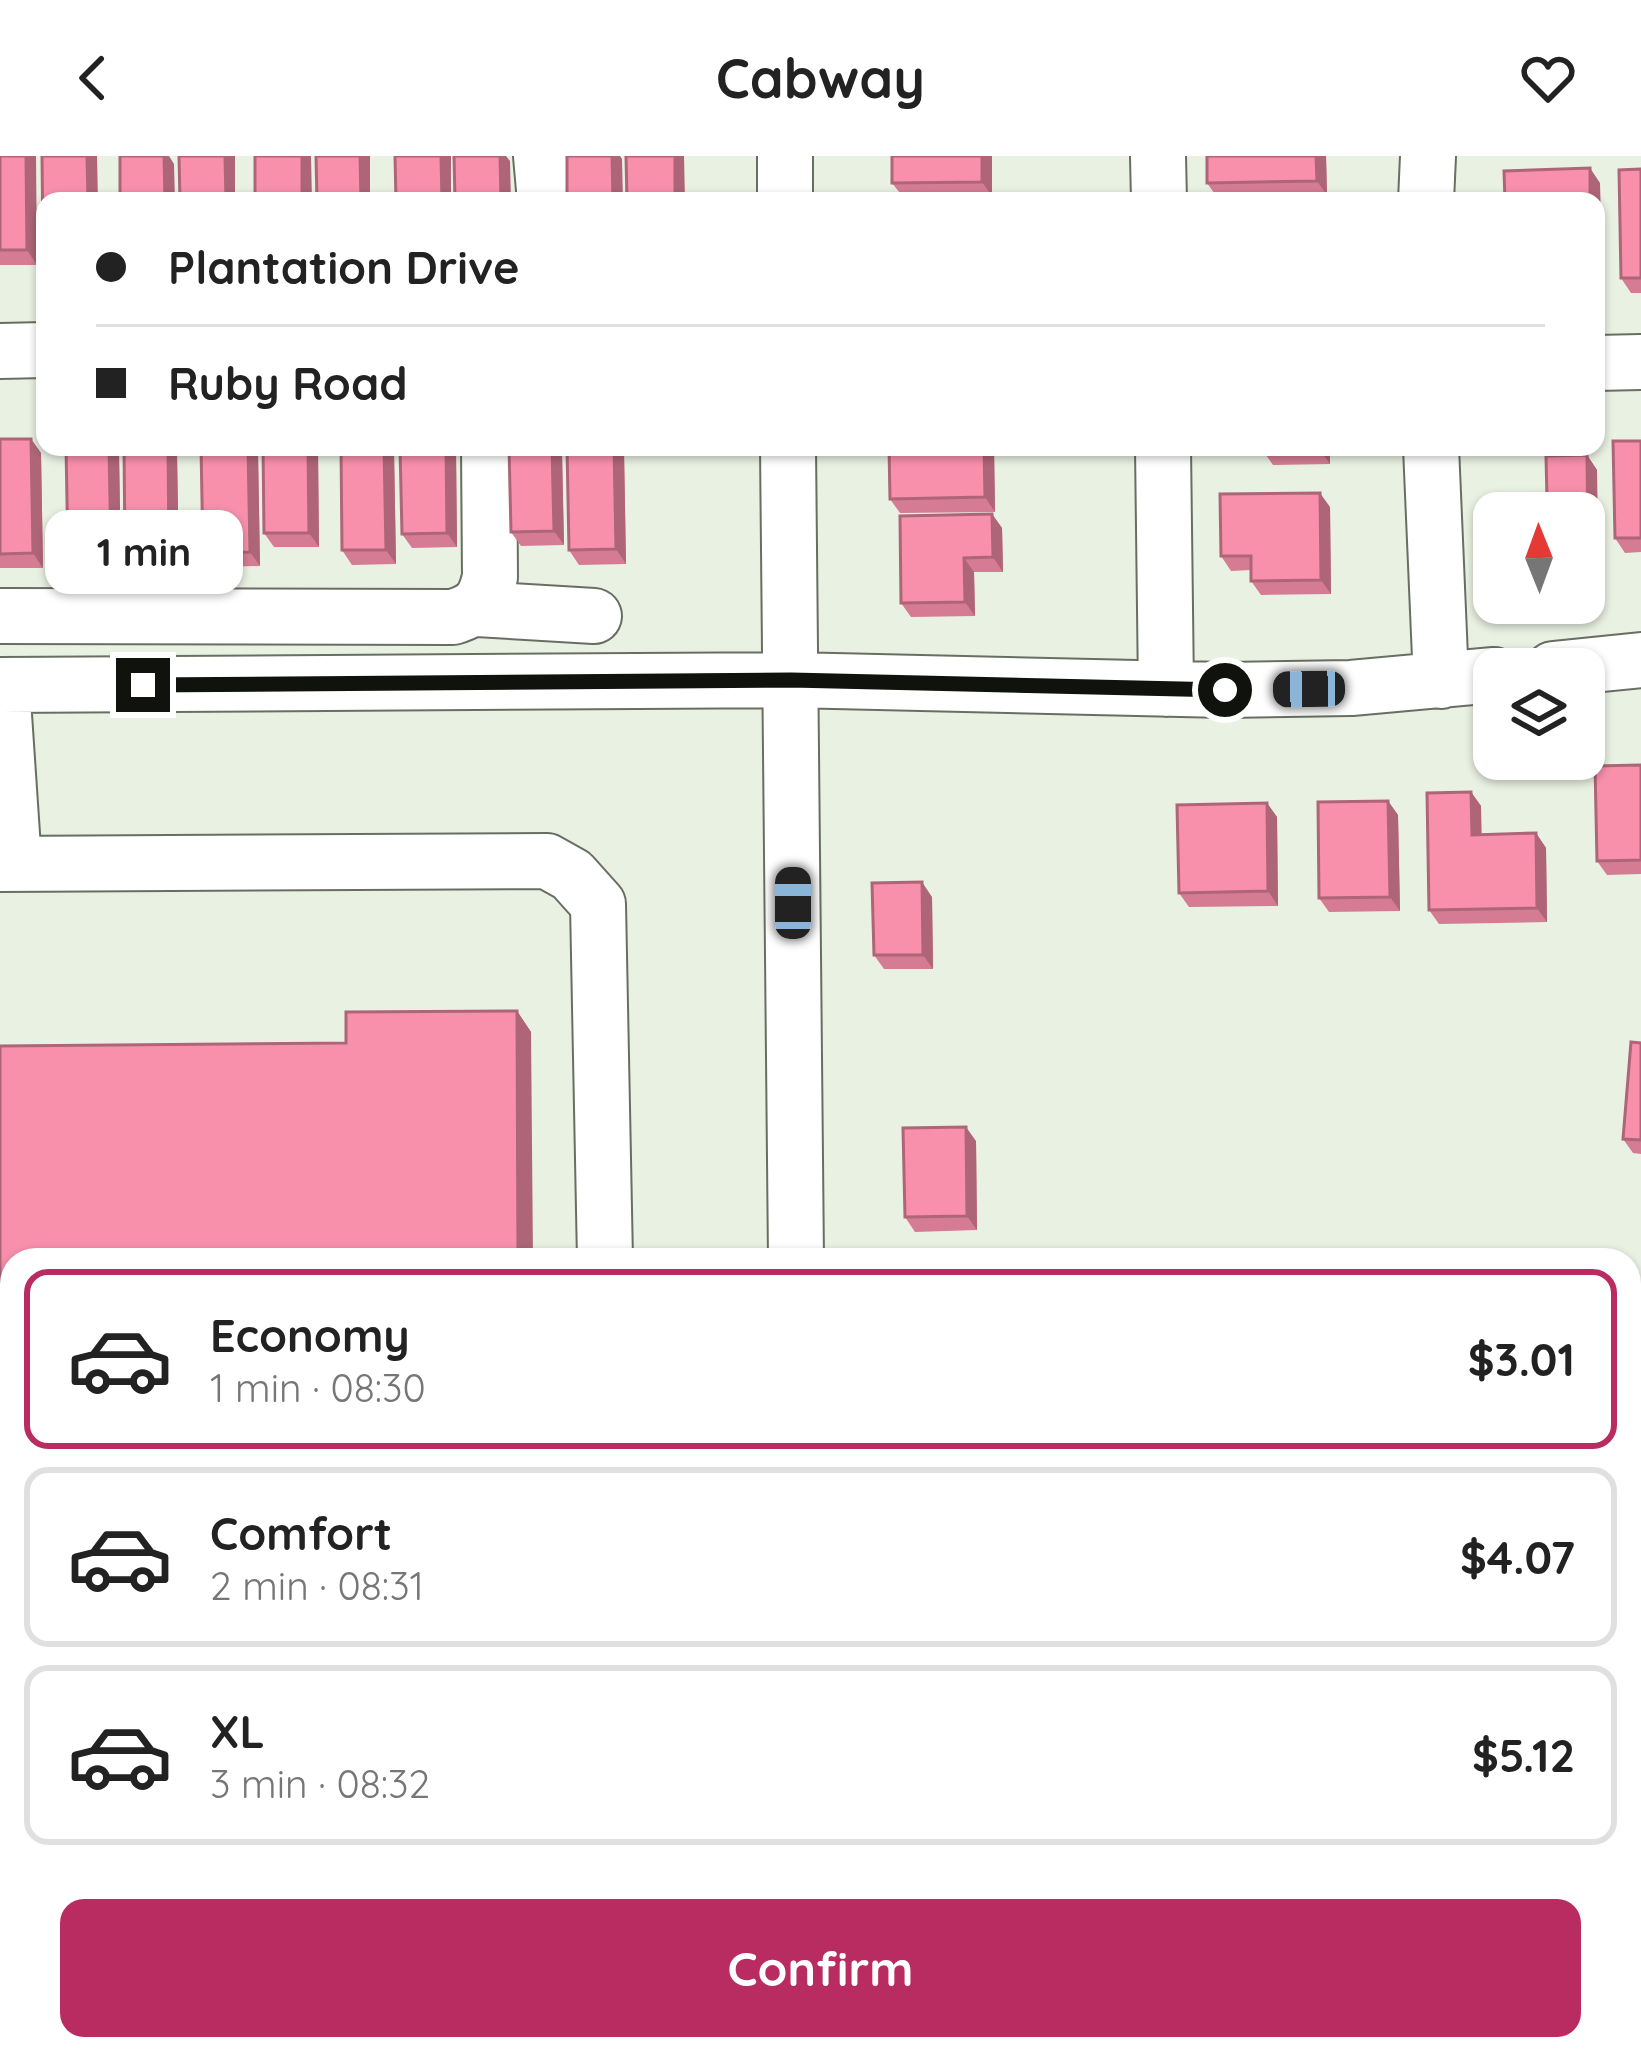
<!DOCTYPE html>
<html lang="en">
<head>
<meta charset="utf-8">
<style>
	:root { --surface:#fff; --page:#f2f2f2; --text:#222; --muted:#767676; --line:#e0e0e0; --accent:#b92c61 }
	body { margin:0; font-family:Quicksand,sans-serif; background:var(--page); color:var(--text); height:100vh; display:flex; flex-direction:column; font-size:45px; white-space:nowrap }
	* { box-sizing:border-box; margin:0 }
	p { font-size:39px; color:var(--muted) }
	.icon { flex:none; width:66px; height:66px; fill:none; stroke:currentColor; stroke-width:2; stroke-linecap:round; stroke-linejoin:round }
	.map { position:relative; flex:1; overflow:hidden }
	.details { position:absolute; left:0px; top:1092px; width:1641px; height:813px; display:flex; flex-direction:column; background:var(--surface); border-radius:36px 36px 0 0; box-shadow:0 3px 9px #0004 }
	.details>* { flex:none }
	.banner { position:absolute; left:36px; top:36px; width:1569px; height:264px; border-radius:24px; box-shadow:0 3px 9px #0004; display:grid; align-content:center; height:264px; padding:0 60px; background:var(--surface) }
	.needle { width:78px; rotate:359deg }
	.buttons { position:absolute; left:1473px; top:336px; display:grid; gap:24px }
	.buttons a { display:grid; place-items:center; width:132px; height:132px; border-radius:24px; background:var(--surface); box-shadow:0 3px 9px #0004; font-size:60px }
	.end { position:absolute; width:54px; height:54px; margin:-27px; border:15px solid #10120d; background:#fff; box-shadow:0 0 0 6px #fff }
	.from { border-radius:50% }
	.bubble { position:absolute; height:84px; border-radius:24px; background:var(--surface); box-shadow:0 3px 9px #0004; font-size:39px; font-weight:700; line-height:84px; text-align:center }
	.car { position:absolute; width:36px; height:72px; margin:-36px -18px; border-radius:15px; box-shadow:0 0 9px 3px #0007; background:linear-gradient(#222 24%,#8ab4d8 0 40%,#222 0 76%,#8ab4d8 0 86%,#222 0) }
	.banner b { display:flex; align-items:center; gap:42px; height:114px; font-size:45px }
	.banner b+b { border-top:3px solid var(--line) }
	.banner i { width:30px; height:30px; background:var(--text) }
	ul { padding:21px 0 0; list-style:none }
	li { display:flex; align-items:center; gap:36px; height:180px; margin:0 24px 18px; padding:0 36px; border:6px solid var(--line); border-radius:24px }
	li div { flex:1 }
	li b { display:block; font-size:45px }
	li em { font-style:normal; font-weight:700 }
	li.current { border-color:var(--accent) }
	li>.icon { width:108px; height:108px; stroke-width:1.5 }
	.button { display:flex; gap:24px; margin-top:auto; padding:24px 60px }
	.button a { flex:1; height:138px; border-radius:24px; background:var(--accent); color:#fff; font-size:48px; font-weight:700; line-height:138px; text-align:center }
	header { display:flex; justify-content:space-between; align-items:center; height:156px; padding:0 60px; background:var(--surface); font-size:54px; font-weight:700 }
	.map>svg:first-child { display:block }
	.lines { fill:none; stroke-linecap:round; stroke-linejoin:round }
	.minor-casing { stroke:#686f62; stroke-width:58 }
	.minor { stroke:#fff; stroke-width:54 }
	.wall { fill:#d57c94 }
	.shaded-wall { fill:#ae6578 }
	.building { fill:#f890ac; stroke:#ae6578; stroke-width:3 }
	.route { stroke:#10120d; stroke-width:15 }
</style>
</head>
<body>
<header><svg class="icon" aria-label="back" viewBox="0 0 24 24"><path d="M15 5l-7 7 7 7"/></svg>Cabway<svg class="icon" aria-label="heart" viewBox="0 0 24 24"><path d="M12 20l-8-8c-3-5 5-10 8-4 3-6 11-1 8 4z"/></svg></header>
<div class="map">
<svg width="1641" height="1903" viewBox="0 0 1641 1903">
	<rect width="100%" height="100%" fill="#e9f1e2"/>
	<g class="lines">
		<defs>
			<path id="minor" d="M 541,0 L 545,45
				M 785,0 L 785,45
				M 1158,0 L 1159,45
				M 1426,45 L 1428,0
				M 0,195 L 45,194
				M 1596,207 L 1641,206
				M 788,291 L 796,1104
				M 1163,291 L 1166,533
				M 1431,291 L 1441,525
				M 477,453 L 594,460
				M 0,460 L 453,461 C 478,453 484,446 490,421 L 489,291
				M 1553,513 L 1641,504
				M 0,529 L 791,524 L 1225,534 L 1351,532 L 1494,519
				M 2,529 L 14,708
				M 0,708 L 547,705 L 572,719 L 598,748 L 605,1104
				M 1629,1560 L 1641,1560
				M 619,1893 L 620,1903
				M 803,1893 L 803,1903"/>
		</defs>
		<use href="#minor" class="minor-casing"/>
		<use href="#minor" class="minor"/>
	</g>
	<path class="wall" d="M 0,0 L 37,109 L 0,109 Z
		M 892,0 L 992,0 L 992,40 L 903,41 L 892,27 Z
		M 1326,0 L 1327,39 L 1217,41 L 1207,27 Z
		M 1641,13 L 1641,137 L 1631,137 L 1621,122 Z
		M 0,283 L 31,283 L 41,297 L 43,412 L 0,412 Z
		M 1641,285 L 1641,396 L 1625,397 L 1615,382 Z
		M 201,291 L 256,291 L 258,295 L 260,410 L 213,411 L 203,397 Z
		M 263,291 L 315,291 L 318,295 L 319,391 L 274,391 L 264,377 Z
		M 400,291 L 453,291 L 456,295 L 457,391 L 412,392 L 402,378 Z
		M 509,291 L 558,291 L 562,297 L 564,389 L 521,390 L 511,376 Z
		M 567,291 L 621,291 L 624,295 L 626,408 L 579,409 L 569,394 Z
		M 889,291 L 994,291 L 995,356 L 900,357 L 890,343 Z
		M 1330,291 L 1330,308 L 1273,309 L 1263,295 Z
		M 394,295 L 396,408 L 352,409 L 342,394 Z
		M 119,297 L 121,412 L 78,412 L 68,398 Z
		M 177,298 L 179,411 L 135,411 L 125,397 Z
		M 1587,299 L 1597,314 L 1598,413 L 1584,413 L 1584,357 L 1547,343 Z
		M 1330,351 L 1331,438 L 1261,439 L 1251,425 L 1251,414 L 1231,415 L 1221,400 Z
		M 992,358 L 1002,372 L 1003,416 L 974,416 L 975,460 L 911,461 L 901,447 Z
		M 1641,609 L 1641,718 L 1607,719 L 1597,705 Z
		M 1471,636 L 1481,650 L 1481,678 L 1536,677 L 1546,692 L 1547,766 L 1439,768 L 1429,754 Z
		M 1388,645 L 1398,659 L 1400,755 L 1329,756 L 1319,742 Z
		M 1267,647 L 1277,661 L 1278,750 L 1189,751 L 1179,737 Z
		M 932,741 L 933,813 L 884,813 L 874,799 Z
		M 517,855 L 531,876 L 12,1104 L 12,1879 L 0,1879 L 0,890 L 346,887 Z
		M 1641,887 L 1641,998 L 1633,997 L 1623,983 Z
		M 976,985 L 977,1074 L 915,1076 L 905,1061 Z
		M 351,1893 L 538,1893 L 538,1903 L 358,1903 Z"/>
	<path class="shaded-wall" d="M 26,0 L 36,0 L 37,109 L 27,94 Z
		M 87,0 L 97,0 L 98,45 L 88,45 Z
		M 164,0 L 169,0 L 174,8 L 175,45 L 165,45 Z
		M 225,0 L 235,0 L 235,45 L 226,45 Z
		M 302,0 L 311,0 L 312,45 L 302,45 Z
		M 360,0 L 370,0 L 370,45 L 361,45 Z
		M 441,0 L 451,0 L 451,45 L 442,45 Z
		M 500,0 L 506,0 L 510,5 L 511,45 L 501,45 Z
		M 612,0 L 620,0 L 622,3 L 623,45 L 613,45 Z
		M 675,0 L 684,0 L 685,45 L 675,45 Z
		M 982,0 L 992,0 L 992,40 L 982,26 Z
		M 1316,0 L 1326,0 L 1327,39 L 1317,25 Z
		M 1590,12 L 1600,27 L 1603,137 L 1596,128 L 1596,45 L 1590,45 Z
		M 31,283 L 41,297 L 43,412 L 33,397 Z
		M 109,291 L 115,291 L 119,297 L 121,412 L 111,397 Z
		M 168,291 L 173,291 L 177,298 L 179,411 L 169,396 Z
		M 248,291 L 256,291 L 258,295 L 260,410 L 250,396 Z
		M 308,291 L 315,291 L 318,295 L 319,391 L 309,377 Z
		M 384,291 L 391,291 L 394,295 L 396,408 L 386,394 Z
		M 446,291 L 453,291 L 456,295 L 457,391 L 447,377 Z
		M 552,291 L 558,291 L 562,297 L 564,389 L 554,375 Z
		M 614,291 L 621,291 L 624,295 L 626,408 L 616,393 Z
		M 984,291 L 994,291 L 995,356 L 985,341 Z
		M 1320,291 L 1330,291 L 1330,308 L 1320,294 Z
		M 1587,299 L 1597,314 L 1598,413 L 1588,398 Z
		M 1320,337 L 1330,351 L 1331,438 L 1321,424 Z
		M 992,358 L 1002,372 L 1003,416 L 993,401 Z
		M 964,402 L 974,416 L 975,460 L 965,446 Z
		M 1471,636 L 1481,650 L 1482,693 L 1472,679 Z
		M 1388,645 L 1398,659 L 1400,755 L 1390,741 Z
		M 1267,647 L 1277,661 L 1278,750 L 1268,735 Z
		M 1536,677 L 1546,692 L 1547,766 L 1537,752 Z
		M 922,726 L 932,741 L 933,813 L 923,799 Z
		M 517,855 L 531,876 L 533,1104 L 518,1104 Z
		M 966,971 L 976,985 L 977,1074 L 967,1060 Z
		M 1629,1663 L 1635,1671 L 1636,1747 L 1629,1737 Z
		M 524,1893 L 538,1893 L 538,1903 L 531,1903 Z
		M 982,1893 L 991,1893 L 992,1903 L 982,1903 Z
		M 1113,1893 L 1118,1893 L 1123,1903 L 1114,1903 Z
		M 1243,1893 L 1253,1893 L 1253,1903 L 1243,1903 Z
		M 1342,1893 L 1352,1893 L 1352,1903 L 1343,1903 Z
		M 1503,1893 L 1513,1893 L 1513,1903 L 1503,1903 Z
		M 1608,1893 L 1617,1893 L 1618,1903 L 1608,1903 Z"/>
	<path class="building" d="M 0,0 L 26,0 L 27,94 L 0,94 Z
		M 42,0 L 87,0 L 88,45 L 45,45 L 45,93 L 43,93 Z
		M 120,0 L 164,0 L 165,45 L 120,45 Z
		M 179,0 L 225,0 L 226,45 L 180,45 Z
		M 255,0 L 302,0 L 302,45 L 255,45 Z
		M 316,0 L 360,0 L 361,45 L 317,45 Z
		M 395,0 L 441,0 L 442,45 L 396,45 Z
		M 454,0 L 500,0 L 501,45 L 455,45 Z
		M 567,0 L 612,0 L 613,45 L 567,45 Z
		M 626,0 L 675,0 L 675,45 L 627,45 Z
		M 892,0 L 982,0 L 982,26 L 892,27 Z
		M 1207,0 L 1316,0 L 1317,25 L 1207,27 Z
		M 1590,12 L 1590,45 L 1505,45 L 1504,15 Z
		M 1641,13 L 1641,122 L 1621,122 L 1619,14 Z
		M 0,283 L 31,283 L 33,397 L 0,398 Z
		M 1613,285 L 1641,285 L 1641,382 L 1615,382 Z
		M 66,291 L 109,291 L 111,397 L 68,398 Z
		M 124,291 L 168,291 L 169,396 L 125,397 Z
		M 201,291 L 248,291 L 250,396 L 203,397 Z
		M 263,291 L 308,291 L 309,377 L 264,377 Z
		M 341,291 L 384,291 L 386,394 L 342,394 Z
		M 400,291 L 446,291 L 447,377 L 402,378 Z
		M 509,291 L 552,291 L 554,375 L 511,376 Z
		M 567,291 L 614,291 L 616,393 L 569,394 Z
		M 889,291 L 984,291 L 985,341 L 890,343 Z
		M 1263,291 L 1320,291 L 1320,294 L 1263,295 Z
		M 1587,299 L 1588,398 L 1584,399 L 1584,357 L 1500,357 L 1500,344 L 1547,343 L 1546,300 Z
		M 1320,337 L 1321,424 L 1251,425 L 1251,400 L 1221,400 L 1220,338 Z
		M 992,358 L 993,401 L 964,402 L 965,446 L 901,447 L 900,360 Z
		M 1641,609 L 1641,704 L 1597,705 L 1595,610 Z
		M 1471,636 L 1472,679 L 1536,677 L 1537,752 L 1429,754 L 1427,637 Z
		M 1388,645 L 1390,741 L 1319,742 L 1318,646 Z
		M 1267,647 L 1268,735 L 1179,737 L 1177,649 Z
		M 922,726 L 923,799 L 874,799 L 872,727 Z
		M 517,855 L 518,1104 L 12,1104 L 12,1858 L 0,1858 L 0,890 L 346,887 L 346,856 Z
		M 1631,886 L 1641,887 L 1641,984 L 1623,983 Z
		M 966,971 L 967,1060 L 905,1061 L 903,972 Z
		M 890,1893 L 982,1893 L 982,1903 L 890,1903 Z
		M 1023,1893 L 1113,1893 L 1114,1903 L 1023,1903 Z
		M 1154,1893 L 1243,1893 L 1243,1903 L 1154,1903 Z
		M 1283,1893 L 1342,1893 L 1343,1903 L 1283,1903 Z
		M 1410,1893 L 1503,1893 L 1503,1903 L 1410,1903 Z
		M 1539,1893 L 1608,1893 L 1608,1903 L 1539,1903 Z"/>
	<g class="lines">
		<path class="route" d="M 143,529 L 791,524 L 1225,534"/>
	</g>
</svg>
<div class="buttons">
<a><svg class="needle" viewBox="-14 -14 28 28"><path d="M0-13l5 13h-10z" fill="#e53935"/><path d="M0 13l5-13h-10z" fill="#767676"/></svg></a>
<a><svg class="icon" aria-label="layers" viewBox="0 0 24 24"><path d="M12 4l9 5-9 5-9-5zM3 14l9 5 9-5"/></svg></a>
</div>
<i class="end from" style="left:1225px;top:534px"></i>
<i class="end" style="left:143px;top:529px"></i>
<div class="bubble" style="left:45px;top:354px;width:198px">1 min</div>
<i class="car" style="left:1309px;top:533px;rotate:269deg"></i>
<i class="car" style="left:793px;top:747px;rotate:0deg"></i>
<div class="banner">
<b><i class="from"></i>Plantation Drive</b>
<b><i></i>Ruby Road</b>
</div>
<section class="details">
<ul>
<li class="current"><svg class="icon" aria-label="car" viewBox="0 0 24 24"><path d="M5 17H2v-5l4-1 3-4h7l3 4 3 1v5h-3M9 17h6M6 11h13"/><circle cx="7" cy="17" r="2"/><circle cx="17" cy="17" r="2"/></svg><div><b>Economy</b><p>1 min · 08:30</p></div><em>$3.01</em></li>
<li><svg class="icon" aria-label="car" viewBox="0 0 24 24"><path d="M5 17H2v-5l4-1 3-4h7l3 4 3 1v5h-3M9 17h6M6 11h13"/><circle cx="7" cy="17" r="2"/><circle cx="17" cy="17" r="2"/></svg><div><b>Comfort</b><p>2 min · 08:31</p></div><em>$4.07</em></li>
<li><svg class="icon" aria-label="car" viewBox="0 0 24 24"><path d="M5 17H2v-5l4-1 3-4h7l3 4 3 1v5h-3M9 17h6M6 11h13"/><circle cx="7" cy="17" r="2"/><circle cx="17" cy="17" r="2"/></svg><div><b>XL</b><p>3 min · 08:32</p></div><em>$5.12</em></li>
</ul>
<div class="button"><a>Confirm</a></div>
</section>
</div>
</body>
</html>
